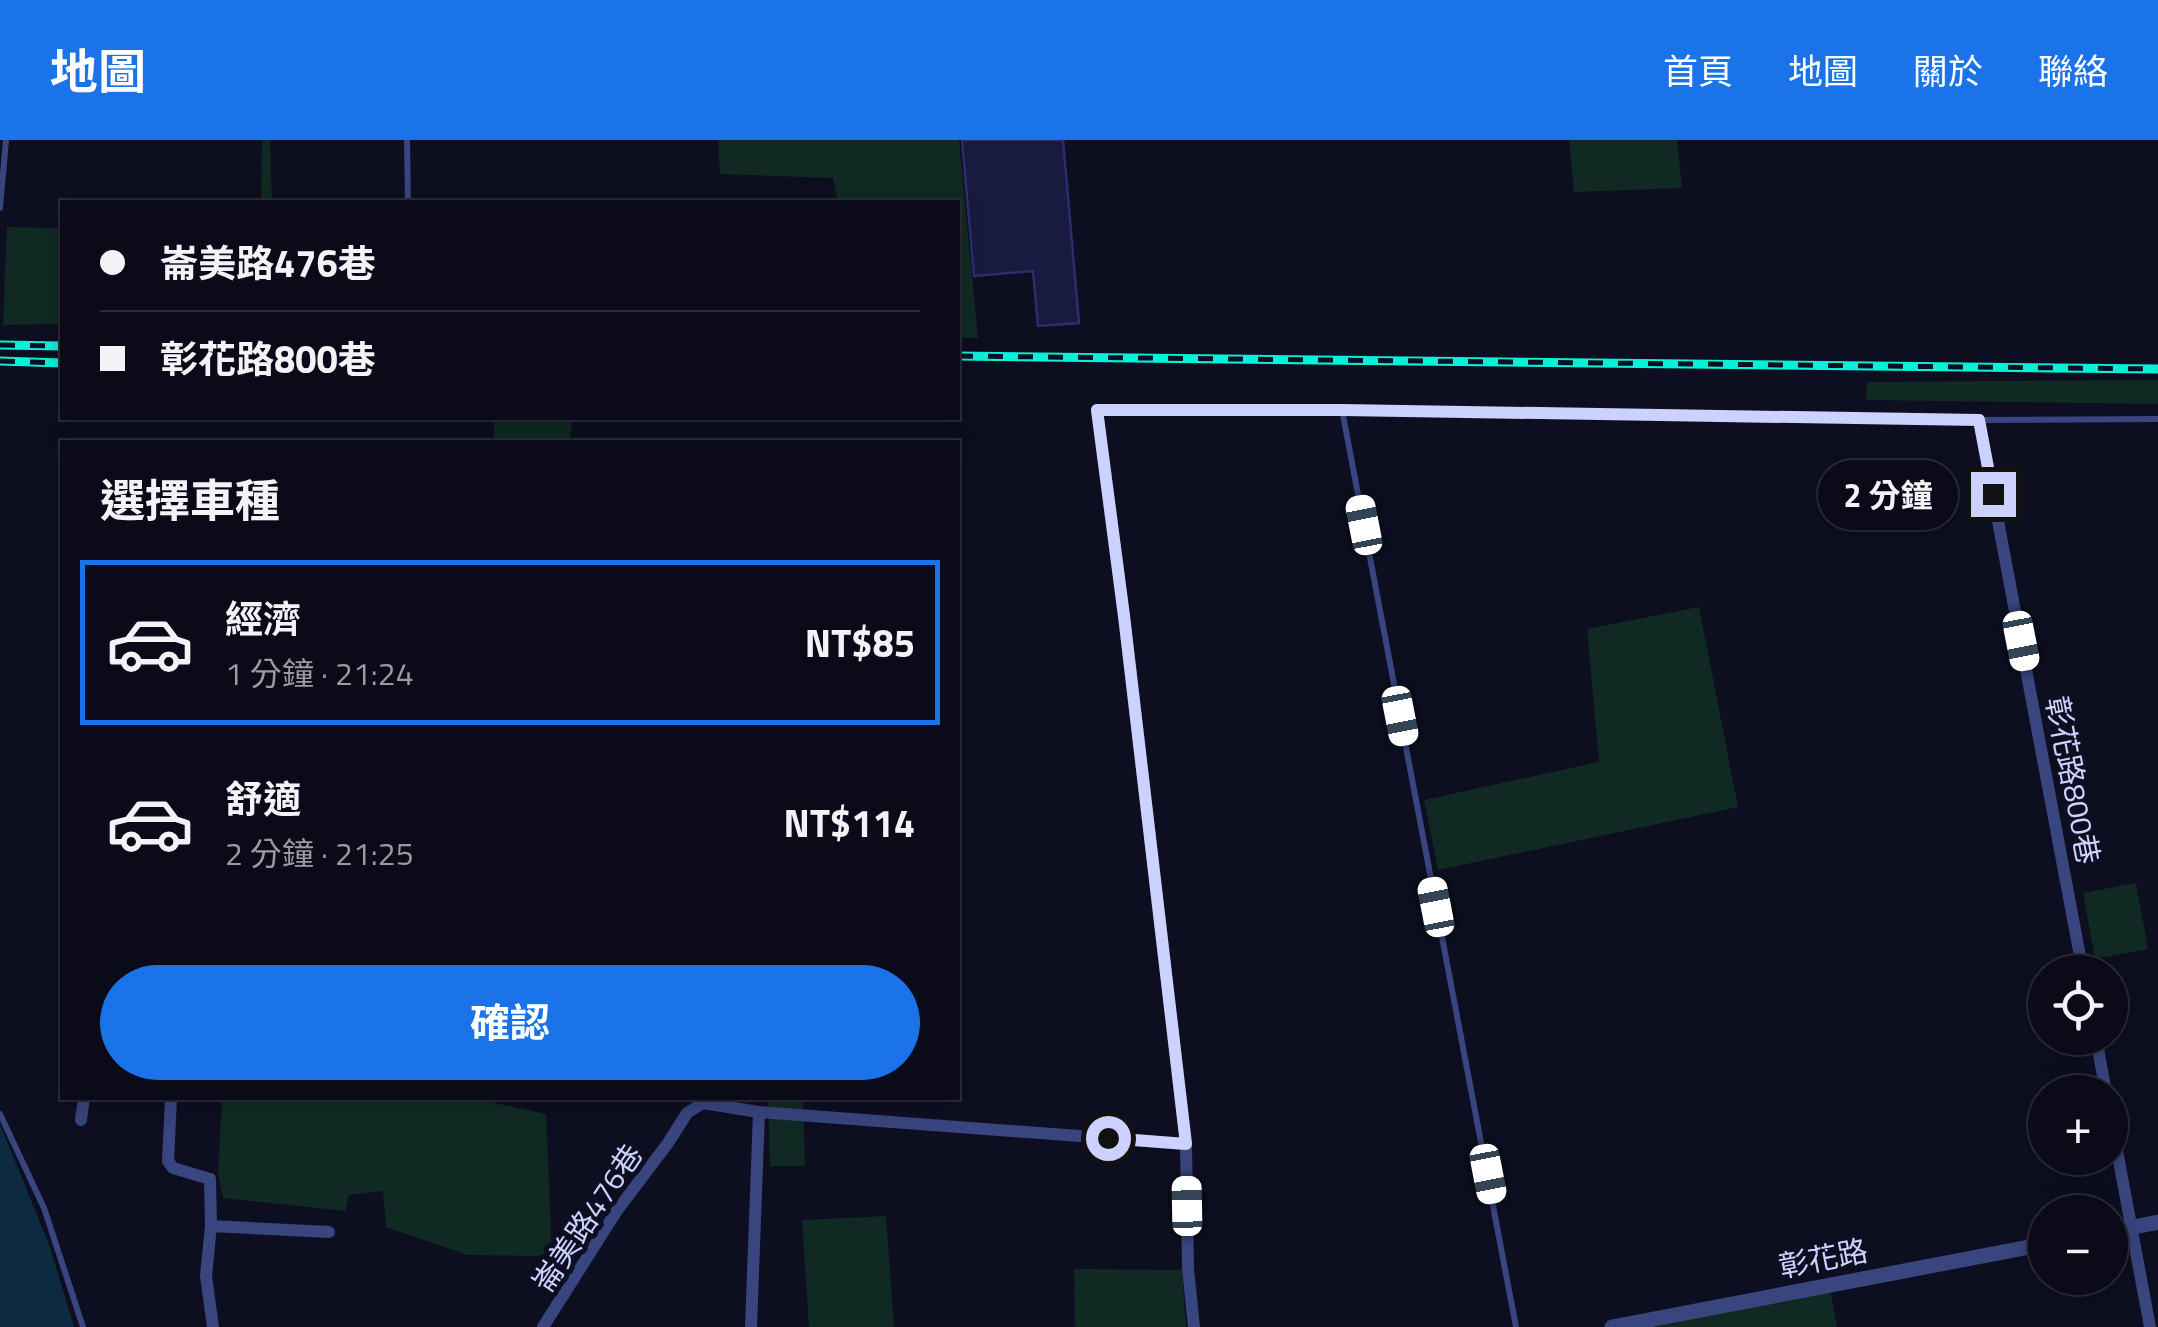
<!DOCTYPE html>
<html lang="zh-TW">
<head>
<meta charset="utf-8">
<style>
	:root { --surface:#0a0a18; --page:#181825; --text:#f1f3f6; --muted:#999aa2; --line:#2a2b37; --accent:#1a73e8 }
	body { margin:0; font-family:"Titillium Web","Noto Sans TC",sans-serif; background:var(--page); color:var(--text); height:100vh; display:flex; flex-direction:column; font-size:38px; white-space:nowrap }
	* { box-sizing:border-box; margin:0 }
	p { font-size:32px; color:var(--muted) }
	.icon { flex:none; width:55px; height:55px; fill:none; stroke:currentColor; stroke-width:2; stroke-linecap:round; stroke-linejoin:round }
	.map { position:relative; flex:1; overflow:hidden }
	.drawer { position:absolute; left:60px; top:300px; width:900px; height:660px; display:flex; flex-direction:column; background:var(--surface); border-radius:0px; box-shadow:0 5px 25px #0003,0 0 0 2px var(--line) }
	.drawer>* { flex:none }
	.top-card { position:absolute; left:60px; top:60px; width:900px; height:220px; border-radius:0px; box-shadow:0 5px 25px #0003,0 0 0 2px var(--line); display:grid; align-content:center; height:220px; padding:0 40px; background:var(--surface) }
	.buttons { position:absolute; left:2028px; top:815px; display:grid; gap:20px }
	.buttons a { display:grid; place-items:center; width:100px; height:100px; border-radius:50%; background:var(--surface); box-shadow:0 5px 25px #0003,0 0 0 2px var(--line); font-size:50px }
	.end { position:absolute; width:45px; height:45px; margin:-22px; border:12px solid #ccd1fe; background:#111; box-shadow:0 0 0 5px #111 }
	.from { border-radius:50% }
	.bubble { position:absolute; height:70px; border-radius:35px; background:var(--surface); box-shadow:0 5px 25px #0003,0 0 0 2px var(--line); font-size:32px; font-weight:700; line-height:70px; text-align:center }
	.car { position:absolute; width:30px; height:60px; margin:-30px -15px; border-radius:12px; box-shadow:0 0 8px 2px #0007; background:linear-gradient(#fff 24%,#345 0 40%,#fff 0 76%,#345 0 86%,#fff 0) }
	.top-card b { display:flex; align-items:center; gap:35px; height:95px; font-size:38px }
	.top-card b+b { border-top:2px solid var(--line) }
	.top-card i { width:25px; height:25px; background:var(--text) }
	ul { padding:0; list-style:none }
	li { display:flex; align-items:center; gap:30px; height:165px; margin:0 20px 15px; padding:0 20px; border:5px solid transparent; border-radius:0px }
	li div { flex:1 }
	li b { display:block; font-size:38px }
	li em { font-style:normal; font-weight:700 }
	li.current { border-color:var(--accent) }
	li>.icon { width:90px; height:90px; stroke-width:1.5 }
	h2 { padding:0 40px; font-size:45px; line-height:120px }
	.cta { display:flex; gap:20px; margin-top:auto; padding:20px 40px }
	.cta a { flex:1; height:115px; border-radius:60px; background:var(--accent); color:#fff; font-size:40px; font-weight:700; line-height:115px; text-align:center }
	header { display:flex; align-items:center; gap:60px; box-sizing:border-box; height:140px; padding:0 50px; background:var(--accent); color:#fff }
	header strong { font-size:48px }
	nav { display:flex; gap:55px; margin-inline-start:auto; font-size:35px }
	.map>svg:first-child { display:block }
	.green { fill:#102a23 }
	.water { fill:#0c2a40 }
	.building { fill:#191a40; stroke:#2c2d6c; stroke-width:2.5 }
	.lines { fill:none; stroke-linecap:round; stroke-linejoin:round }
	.service { stroke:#38457e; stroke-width:6 }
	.minor { stroke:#38457e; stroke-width:12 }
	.tertiary { stroke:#38457e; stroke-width:15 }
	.rail-casing { stroke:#04f3d8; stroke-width:9 }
	.rail { stroke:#0d0e20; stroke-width:5; stroke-dasharray:15; stroke-linecap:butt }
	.route { stroke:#ccd1fe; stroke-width:12 }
	.labels { text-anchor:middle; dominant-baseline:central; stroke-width:10; stroke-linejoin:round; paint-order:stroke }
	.street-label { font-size:30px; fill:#ccd1fe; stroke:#0d0e20 }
</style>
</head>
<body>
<header>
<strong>地圖</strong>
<nav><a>首頁</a><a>地圖</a><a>關於</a><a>聯絡</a></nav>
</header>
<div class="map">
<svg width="2158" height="1187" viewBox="0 0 2158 1187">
	<rect width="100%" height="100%" fill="#0d0e20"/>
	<path class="green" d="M 262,0 L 270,0 L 272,62 L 261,62 Z
		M 718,0 L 959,0 L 978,198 L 958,198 L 958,62 L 838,62 L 833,38 L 720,34 Z
		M 1569,0 L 1677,0 L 1682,48 L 1574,52 Z
		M 7,87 L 62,88 L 62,184 L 3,185 Z
		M 2158,240 L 2158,264 L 1866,260 L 1867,242 Z
		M 494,278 L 572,278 L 570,302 L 494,302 Z
		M 1699,467 L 1738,667 L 1438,730 L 1424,660 L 1599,622 L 1587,489 Z
		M 2136,743 L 2148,809 L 2095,819 L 2083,753 Z
		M 222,958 L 472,958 L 546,974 L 552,1116 L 467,1115 L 386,1087 L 383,1051 L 349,1055 L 345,1071 L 223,1058 L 218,1034 Z
		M 768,958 L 803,958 L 805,1026 L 770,1026 Z
		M 886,1076 L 894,1187 L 809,1187 L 802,1080 Z
		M 1074,1129 L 1182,1130 L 1186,1187 L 1075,1187 Z
		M 1830,1149 L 1837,1187 L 1633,1187 Z"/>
	<path class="water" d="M 0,984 L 50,1107 L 74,1187 L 0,1187 Z"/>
	<path class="building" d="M 962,0 L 1063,0 L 1079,183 L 1038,186 L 1033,131 L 974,136 Z"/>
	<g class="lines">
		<path class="service" d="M 407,0 L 408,62
			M 0,68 L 6,0
			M 1098,270 L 1342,270 L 1979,280 L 2158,279
			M 1342,270 L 1516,1187
			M 0,974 L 44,1068 L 83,1187"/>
		<path class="minor" d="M 1097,270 L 1124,476 L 1186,1004 L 1188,1129 L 1194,1187
			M 1979,280 L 2083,832
			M 2096,898 L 2106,952
			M 171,958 L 168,1021 L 173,1028 L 210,1039 L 211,1086 L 206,1136 L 213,1187
			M 2110,973 L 2150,1187
			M 81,980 L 84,958
			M 211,1086 L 329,1092
			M 543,1187 L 616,1072 L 668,1003 L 687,973 L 703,963 L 759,972 L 1186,1004
			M 751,1187 L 759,972"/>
		<path class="tertiary" d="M 2110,1092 L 2158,1082
			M 1612,1187 L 2045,1104"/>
		<defs>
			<path id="rail" d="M 0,205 L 62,206
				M 958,216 L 2158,229
				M 0,221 L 62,223"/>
		</defs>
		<use href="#rail" class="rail-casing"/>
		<use href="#rail" class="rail"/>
	</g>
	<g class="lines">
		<path class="route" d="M 1108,998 L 1186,1004 L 1124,476 L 1097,270 L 1342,270 L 1979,280 L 1993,354"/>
	</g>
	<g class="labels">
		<g class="street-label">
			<text transform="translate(2073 640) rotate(79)">彰花路800巷</text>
			<text transform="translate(587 1078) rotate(-56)">崙美路476巷</text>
			<text transform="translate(1823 1118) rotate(-11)">彰花路</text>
		</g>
	</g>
</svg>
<div class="buttons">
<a><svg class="icon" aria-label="locate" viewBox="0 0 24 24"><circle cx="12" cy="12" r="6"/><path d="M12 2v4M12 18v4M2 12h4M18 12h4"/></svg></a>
<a>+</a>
<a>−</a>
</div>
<i class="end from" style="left:1108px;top:998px"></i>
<i class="end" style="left:1993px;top:354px"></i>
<div class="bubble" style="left:1818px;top:320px;width:140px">2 分鐘</div>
<i class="car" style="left:1364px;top:385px;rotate:349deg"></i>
<i class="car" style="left:2021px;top:501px;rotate:169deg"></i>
<i class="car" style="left:1400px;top:576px;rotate:169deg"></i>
<i class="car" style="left:1436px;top:767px;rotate:349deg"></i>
<i class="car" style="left:1488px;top:1034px;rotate:169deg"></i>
<i class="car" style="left:1187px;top:1066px;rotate:359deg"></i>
<div class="top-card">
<b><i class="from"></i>崙美路476巷</b>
<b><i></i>彰花路800巷</b>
</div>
<section class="drawer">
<h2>選擇車種</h2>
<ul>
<li class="current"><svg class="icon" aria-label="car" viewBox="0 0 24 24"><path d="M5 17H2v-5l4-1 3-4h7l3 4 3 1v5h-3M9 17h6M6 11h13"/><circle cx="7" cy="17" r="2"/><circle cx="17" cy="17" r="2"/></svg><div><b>經濟</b><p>1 分鐘 · 21:24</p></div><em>NT$85</em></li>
<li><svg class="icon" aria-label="car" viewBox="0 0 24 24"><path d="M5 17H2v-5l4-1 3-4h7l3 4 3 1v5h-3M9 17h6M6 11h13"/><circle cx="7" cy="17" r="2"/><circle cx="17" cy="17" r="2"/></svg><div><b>舒適</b><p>2 分鐘 · 21:25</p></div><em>NT$114</em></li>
</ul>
<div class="cta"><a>確認</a></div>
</section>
</div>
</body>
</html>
